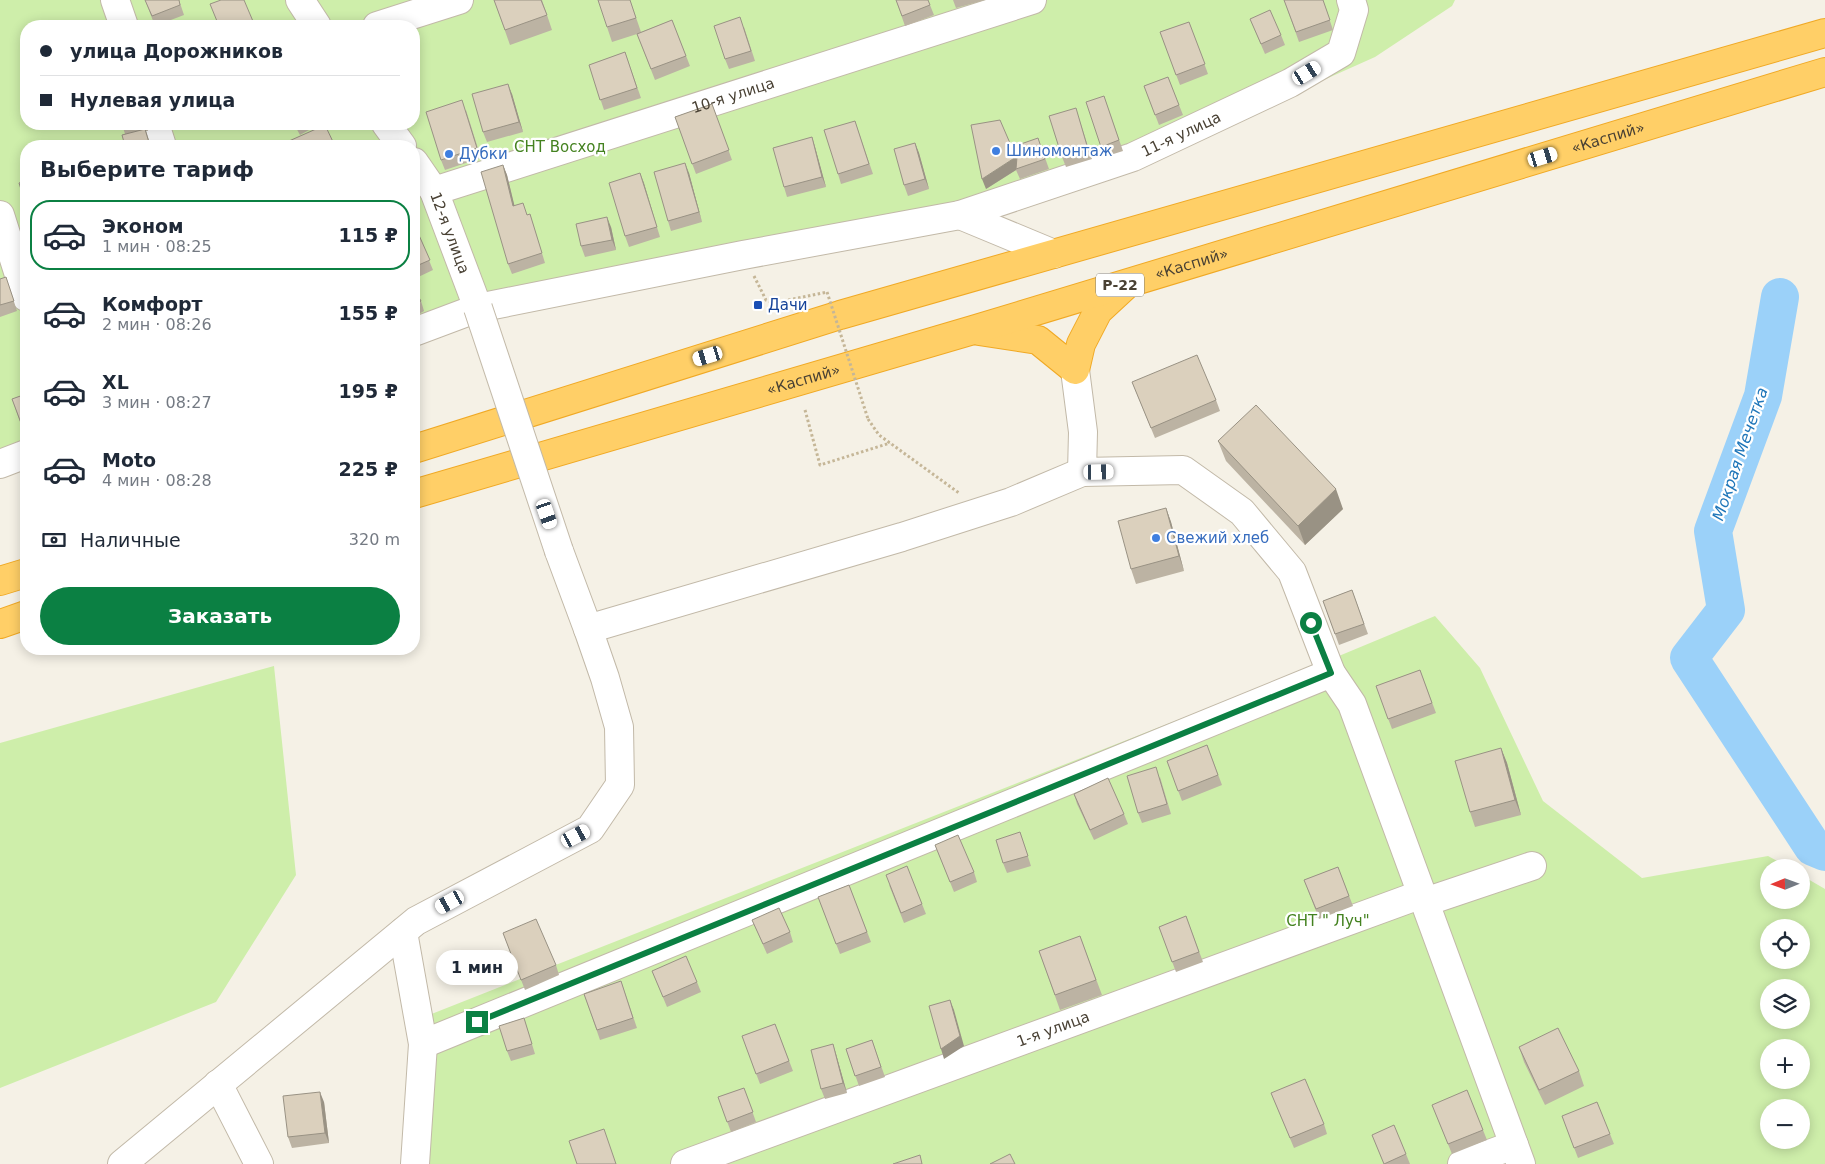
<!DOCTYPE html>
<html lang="ru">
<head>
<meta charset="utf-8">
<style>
	:root { --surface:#fff; --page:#f2f2f3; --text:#1f2937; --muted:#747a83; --line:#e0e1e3; --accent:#0b8043 }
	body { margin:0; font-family:"DejaVu Sans",sans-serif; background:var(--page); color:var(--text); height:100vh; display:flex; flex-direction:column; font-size:19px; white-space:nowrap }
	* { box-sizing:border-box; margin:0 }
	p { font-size:16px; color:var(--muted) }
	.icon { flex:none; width:28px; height:28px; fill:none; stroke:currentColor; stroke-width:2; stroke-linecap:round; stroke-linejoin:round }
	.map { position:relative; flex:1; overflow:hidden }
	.drawer { position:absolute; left:20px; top:140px; width:400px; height:515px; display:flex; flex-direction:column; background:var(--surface); border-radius:20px; box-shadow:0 2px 12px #0003 }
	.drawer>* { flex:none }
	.hud { position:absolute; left:20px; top:20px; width:400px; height:110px; border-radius:20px; box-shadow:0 2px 12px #0003; display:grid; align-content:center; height:110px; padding:0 20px; background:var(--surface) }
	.needle { width:32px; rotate:269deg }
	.buttons { position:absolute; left:1760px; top:859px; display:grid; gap:10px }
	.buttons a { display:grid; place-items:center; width:50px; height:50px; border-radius:50%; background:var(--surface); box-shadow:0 2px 12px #0003; font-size:25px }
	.end { position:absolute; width:22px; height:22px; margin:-11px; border:6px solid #0b8043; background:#fff; box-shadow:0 0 0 2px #fff }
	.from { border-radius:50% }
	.bubble { position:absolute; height:35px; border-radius:18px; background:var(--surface); box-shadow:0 2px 12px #0003; font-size:16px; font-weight:700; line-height:35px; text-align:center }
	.car { position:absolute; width:15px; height:30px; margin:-15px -8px; border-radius:6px; box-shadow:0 0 4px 1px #0007; background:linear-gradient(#fff 24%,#345 0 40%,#fff 0 76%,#345 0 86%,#fff 0) }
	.hud b { display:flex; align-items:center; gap:18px; height:48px; font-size:19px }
	.hud b+b { border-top:1px solid var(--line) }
	.hud i { width:12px; height:12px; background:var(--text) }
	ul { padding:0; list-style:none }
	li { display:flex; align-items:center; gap:15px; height:70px; margin:0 10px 8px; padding:0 10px; border:2px solid transparent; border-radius:20px }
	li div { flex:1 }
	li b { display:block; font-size:19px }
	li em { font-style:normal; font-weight:700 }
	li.selected { border-color:var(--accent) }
	li>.icon { width:45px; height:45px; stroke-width:1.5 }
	h2 { padding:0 20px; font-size:22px; line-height:60px }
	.pay { display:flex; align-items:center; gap:12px; height:55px; padding:0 20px; font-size:19px }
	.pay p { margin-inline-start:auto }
	.primary-button { display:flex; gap:10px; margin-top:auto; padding:10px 20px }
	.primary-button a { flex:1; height:58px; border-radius:30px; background:var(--accent); color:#fff; font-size:20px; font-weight:700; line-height:58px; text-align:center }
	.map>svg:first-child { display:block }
	.green { fill:#ceeeaa; fill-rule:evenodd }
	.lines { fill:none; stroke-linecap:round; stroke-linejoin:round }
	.river { stroke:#9bd1f9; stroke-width:38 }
	.minor-casing { stroke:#c2b9a8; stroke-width:30 }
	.highway-casing { stroke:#f0a925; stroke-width:30 }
	.path { stroke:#c5b697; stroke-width:3; stroke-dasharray:2.5 2.5; stroke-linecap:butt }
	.minor { stroke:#fff; stroke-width:28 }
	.highway { stroke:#ffcf67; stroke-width:28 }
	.minor-bridge-casing { stroke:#c2b9a8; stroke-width:30; stroke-linecap:butt }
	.path-bridge { stroke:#c5b697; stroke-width:3; stroke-dasharray:2.5 2.5; stroke-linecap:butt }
	.minor-bridge { stroke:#fff; stroke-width:28 }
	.wall { fill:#bcb3a3 }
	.shaded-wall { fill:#999284 }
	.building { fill:#dbd0bd; stroke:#999284 }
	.route { stroke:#0b8043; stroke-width:6 }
	.shop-dot { fill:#3f7fe0; stroke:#fff; stroke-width:2 }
	.transit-dot { fill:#1a4fb4; stroke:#fff; stroke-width:2 }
	.labels { text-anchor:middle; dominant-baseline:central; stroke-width:4.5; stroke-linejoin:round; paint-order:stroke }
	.shield { fill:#fff; stroke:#807a71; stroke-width:1 }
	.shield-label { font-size:14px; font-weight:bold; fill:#494134 }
	.street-label { font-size:15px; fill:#494134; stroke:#fff }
	.park-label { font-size:15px; fill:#448220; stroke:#fff }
	.shop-label { font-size:15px; fill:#366cbe; stroke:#fff; text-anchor:start }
	.transit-label { font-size:15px; fill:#164399; stroke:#fff; text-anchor:start }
	.water-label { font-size:16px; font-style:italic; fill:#1f76b9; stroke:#fff }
</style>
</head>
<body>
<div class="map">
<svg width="1825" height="1164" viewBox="0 0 1825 1164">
	<rect width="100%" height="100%" fill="#f5f1e6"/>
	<path class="green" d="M 0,0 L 1455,0 L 1452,6 L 1375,57 L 1141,162 L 507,305 L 414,339 L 414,146 L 26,146 L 26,465 L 0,474 ZM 26,26 L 414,26 L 414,124 L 26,124 Z
		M 1435,616 L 1480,668 L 1543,801 L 1642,878 L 1768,856 L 1788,867 L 1769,868 L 1769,900 L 1801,900 L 1801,875 L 1825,889 L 1825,1164 L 405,1164 L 429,1015 L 1322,663 ZM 1769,928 L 1801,928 L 1801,960 L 1769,960 ZM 1769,988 L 1801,988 L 1801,1020 L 1769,1020 ZM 1769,1048 L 1801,1048 L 1801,1080 L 1769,1080 ZM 1769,1108 L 1801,1108 L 1801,1140 L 1769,1140 Z
		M 274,666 L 296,875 L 216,1002 L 0,1088 L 0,743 Z"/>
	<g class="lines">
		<path class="river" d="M 1780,297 L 1763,396 L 1713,531 L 1726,610 L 1689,658 L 1813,847 L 1825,852"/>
		<defs>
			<g id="minor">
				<path d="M 115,0 L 124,26"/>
				<path d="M 300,0 L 317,26"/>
				<path d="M 377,26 L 459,0"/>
				<path d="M 155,124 L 162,146"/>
				<path d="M 386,124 L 402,146"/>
				<path id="s1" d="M 414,162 L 434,191 L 478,308"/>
				<path id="s2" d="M 434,191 L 1032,0"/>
				<path d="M 0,215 L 26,297"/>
				<path d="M 960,215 L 1054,254"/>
				<path id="s3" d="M 414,332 L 478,308 L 743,255 L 960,215 L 1133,157 L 1290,83 L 1341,53 L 1354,10 L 1351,0"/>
				<path d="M 1075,370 L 1083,432 L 1082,472 L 1183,470 L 1242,512 L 1292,572 L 1331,673 L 1352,704 L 1521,1164"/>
				<path d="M 0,464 L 26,454"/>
				<path d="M 559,551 L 588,629 L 902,537 L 1011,502 L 1082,472"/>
				<path d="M 1425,902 L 1532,866"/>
				<path d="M 403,932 L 423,1044 L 415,1164"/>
				<path d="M 423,1044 L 1331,673"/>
				<path d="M 218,1084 L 259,1164"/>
				<path d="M 122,1164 L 416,921 L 590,829 L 620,785 L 619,727 L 605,678 L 588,629"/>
				<path id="s4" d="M 685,1164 L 1422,894"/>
				<path d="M 1462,1164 L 1514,1145"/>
			</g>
			<g id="highway">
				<path d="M 979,331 L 1038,340 L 1075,370 L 1081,344 L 1098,311 L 1125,286"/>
				<path d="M 414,449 L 840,315 L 1825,33"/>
				<path id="s5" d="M 414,494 L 973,330 L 1825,72"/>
				<path d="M 0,581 L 26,573"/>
				<path d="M 0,624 L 26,615"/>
			</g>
		</defs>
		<use href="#minor" class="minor-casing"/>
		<use href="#highway" class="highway-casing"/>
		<path class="path" d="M 754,276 L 766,300 L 774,303 L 827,292
			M 805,410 L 820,465 L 890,443
			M 868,419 L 879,435 L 959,493"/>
		<use href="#minor" class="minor"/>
		<use href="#highway" class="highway"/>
		<defs>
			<path id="minor-bridge" d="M 478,308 L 559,551"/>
		</defs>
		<use href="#minor-bridge" class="minor-bridge-casing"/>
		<path class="path-bridge" d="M 827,292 L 868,419"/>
		<use href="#minor-bridge" class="minor-bridge"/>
	</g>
	<path class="wall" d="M 145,0 L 179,0 L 184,15 L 155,26 Z
		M 494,0 L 542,0 L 552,30 L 510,45 Z
		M 630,0 L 641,32 L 672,20 L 690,66 L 655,80 L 637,34 L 612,42 L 607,27 Z
		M 896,0 L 928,0 L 934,15 L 905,26 Z
		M 953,0 L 985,0 L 956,8 Z
		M 1284,0 L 1323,0 L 1333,30 L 1299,42 Z
		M 1250,19 L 1281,35 L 1285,45 L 1265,54 Z
		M 1189,22 L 1208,74 L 1180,85 L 1160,32 Z
		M 744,27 L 755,61 L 729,69 L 725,59 Z
		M 625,52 L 641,98 L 604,110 L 589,65 Z
		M 1168,77 L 1183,115 L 1159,125 L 1144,86 Z
		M 512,94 L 523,132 L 487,142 L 483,132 Z
		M 1104,96 L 1123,151 L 1104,157 L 1101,147 Z
		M 712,104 L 732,160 L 696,174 L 675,117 Z
		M 466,110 L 481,158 L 445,170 L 441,160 Z
		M 1079,118 L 1092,159 L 1066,167 L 1062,157 Z
		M 855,121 L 873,174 L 841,184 L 838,174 Z
		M 122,124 L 146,124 L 148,131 L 146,131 L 151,146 L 125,146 L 125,134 Z
		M 294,124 L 320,124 L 300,135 Z
		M 812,137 L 815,147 L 826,187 L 787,197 L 784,187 Z
		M 1038,138 L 1049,169 L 1020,179 L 1016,170 L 986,189 L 1017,158 Z
		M 915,143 L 919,153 L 929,189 L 908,196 L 904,185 Z
		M 503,165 L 507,175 L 514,205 L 528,215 L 530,214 L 545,263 L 512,274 L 508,264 Z
		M 640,173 L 660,237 L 629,247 L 625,236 Z
		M 689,173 L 702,222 L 671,231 L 668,221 Z
		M 414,224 L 433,270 L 414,279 Z
		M 611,227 L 616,250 L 585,257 L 581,246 Z
		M 6,277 L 17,311 L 0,317 L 0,279 Z
		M 414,289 L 421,301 L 424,311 L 414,317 Z
		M 1132,382 L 1216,400 L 1220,411 L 1155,438 Z
		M 26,394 L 26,432 L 24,433 L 12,399 Z
		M 1218,441 L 1343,509 L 1305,545 L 1226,461 Z
		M 1166,508 L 1171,522 L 1184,571 L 1136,584 L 1131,569 Z
		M 1352,590 L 1368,634 L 1339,645 L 1323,601 Z
		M 1420,670 L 1436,713 L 1392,729 L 1376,686 Z
		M 1207,745 L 1222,785 L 1182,801 L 1167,761 Z
		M 1501,748 L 1507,763 L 1521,815 L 1475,827 L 1470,812 Z
		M 1160,777 L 1171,814 L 1142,823 L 1138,813 Z
		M 1074,794 L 1124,814 L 1128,824 L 1094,840 L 1077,804 Z
		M 1020,832 L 1031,866 L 1007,873 L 1003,863 Z
		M 935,845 L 974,872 L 977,882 L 954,892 Z
		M 1338,867 L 1353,906 L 1319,919 L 1304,880 Z
		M 849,885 L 871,942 L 840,954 L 818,897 Z
		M 889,885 L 922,904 L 926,914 L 904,923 Z
		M 1186,916 L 1203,962 L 1176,972 L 1159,927 Z
		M 752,920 L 790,932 L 793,942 L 767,954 Z
		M 503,933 L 556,965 L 559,975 L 525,990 Z
		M 1080,936 L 1102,995 L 1060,1010 L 1039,951 Z
		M 652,971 L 697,982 L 701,992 L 667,1007 Z
		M 621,981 L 637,1028 L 600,1040 L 584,994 Z
		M 524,1018 L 535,1054 L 511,1061 L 507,1051 Z
		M 775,1024 L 793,1071 L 760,1084 L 742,1036 Z
		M 872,1040 L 885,1077 L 859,1086 L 846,1049 Z
		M 833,1044 L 836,1054 L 847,1093 L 825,1099 L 821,1089 Z
		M 1519,1047 L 1579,1071 L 1584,1086 L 1545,1105 L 1524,1062 Z
		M 744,1088 L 756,1122 L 731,1132 L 718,1097 Z
		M 1271,1093 L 1324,1124 L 1327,1134 L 1294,1148 Z
		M 324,1102 L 329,1143 L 292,1148 L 288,1137 Z
		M 1432,1105 L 1483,1130 L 1487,1140 L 1452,1154 Z
		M 1562,1116 L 1610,1134 L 1614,1144 L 1578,1158 Z
		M 1372,1135 L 1406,1154 L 1410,1164 L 1384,1164 Z"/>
	<path class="shaded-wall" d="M 508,84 L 512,94 L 523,132 L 519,122 Z
		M 812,137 L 815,147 L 826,187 L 822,177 Z
		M 915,143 L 919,153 L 929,189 L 925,179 Z
		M 1016,157 L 1020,167 L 1016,169 L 1016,170 L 986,189 L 982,179 Z
		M 685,163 L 689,173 L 702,222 L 699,212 Z
		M 503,165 L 507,175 L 517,216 L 513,206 Z
		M 640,173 L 644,183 L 660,237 L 657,227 Z
		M 607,217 L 611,227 L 616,250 L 612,240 Z
		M 1336,489 L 1343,509 L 1305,545 L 1298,526 Z
		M 1166,508 L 1171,522 L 1184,571 L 1179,556 Z
		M 1501,748 L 1507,763 L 1521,815 L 1515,800 Z
		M 950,1000 L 954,1010 L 964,1046 L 944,1059 L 941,1049 Z
		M 833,1044 L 836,1054 L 847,1093 L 843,1083 Z
		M 320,1092 L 324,1102 L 329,1143 L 325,1133 Z"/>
	<path class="building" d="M 145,0 L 179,0 L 180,5 L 152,16 Z
		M 221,0 L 244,0 L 255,26 L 219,26 L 210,4 Z
		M 494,0 L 541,0 L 547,15 L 505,30 Z
		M 598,0 L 630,0 L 636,18 L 607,27 Z
		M 896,0 L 928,0 L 930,5 L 902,16 Z
		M 1284,0 L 1323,0 L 1330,20 L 1296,32 Z
		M 1270,10 L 1281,35 L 1261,44 L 1250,19 Z
		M 740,17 L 751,51 L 725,59 L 714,26 Z
		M 672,20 L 686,56 L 651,69 L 637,34 Z
		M 1189,22 L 1205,64 L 1176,75 L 1160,32 Z
		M 625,52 L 637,88 L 600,100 L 589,65 Z
		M 1168,77 L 1179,105 L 1155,115 L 1144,86 Z
		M 508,84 L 519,122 L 483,132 L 472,94 Z
		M 1104,96 L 1119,140 L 1101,147 L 1086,102 Z
		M 462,100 L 477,148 L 441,160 L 426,112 Z
		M 712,104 L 729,150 L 692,164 L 675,117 Z
		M 1076,108 L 1088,149 L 1062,157 L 1049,116 Z
		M 1000,120 L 1016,157 L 982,179 L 971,125 Z
		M 855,121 L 869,164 L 838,174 L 824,130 Z
		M 122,124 L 135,124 L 123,128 Z
		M 325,125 L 335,146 L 281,146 L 280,145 Z
		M 145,129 L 150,146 L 125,146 L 122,135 Z
		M 812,137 L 822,177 L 784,187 L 773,148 Z
		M 1038,138 L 1045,159 L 1016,169 L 1018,145 Z
		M 915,143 L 925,179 L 904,185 L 894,149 Z
		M 685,163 L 699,212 L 668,221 L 654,172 Z
		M 503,165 L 513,206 L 523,203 L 527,215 L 530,214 L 542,253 L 508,264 L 481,172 Z
		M 640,173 L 657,227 L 625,236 L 609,183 Z
		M 26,180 L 26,205 L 19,183 Z
		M 607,217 L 612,240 L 581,246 L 576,224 Z
		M 414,224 L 430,260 L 414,267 Z
		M 6,277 L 14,301 L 0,305 L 0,279 Z
		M 414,289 L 421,301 L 414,305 Z
		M 1197,355 L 1216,400 L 1151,428 L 1132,382 Z
		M 26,394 L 26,420 L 21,423 L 12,399 Z
		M 1256,405 L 1336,489 L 1298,526 L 1218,441 Z
		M 1166,508 L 1179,556 L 1131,569 L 1118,521 Z
		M 1352,590 L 1364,624 L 1335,634 L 1323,601 Z
		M 1420,670 L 1432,703 L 1388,719 L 1376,686 Z
		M 1207,745 L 1218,775 L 1178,791 L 1167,761 Z
		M 1501,748 L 1515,800 L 1470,812 L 1455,761 Z
		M 1156,767 L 1167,804 L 1138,813 L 1127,776 Z
		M 1108,778 L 1124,814 L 1090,830 L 1074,794 Z
		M 1020,832 L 1028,856 L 1003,863 L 996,840 Z
		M 958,835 L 974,872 L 950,882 L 935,845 Z
		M 907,866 L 922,904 L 901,913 L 886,875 Z
		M 1338,867 L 1349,896 L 1316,909 L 1304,880 Z
		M 849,885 L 867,932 L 836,944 L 818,897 Z
		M 779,908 L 790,932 L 763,944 L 752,920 Z
		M 1186,916 L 1199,952 L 1172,962 L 1159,927 Z
		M 536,919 L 556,965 L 521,980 L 503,933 Z
		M 1080,936 L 1096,980 L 1055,995 L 1039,951 Z
		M 686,956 L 697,982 L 663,997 L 652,971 Z
		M 621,981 L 633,1018 L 597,1030 L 584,994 Z
		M 950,1000 L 960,1036 L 941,1049 L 929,1006 Z
		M 524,1018 L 532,1044 L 507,1051 L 499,1026 Z
		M 775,1024 L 789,1061 L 756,1074 L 742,1036 Z
		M 1558,1028 L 1579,1071 L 1539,1090 L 1519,1047 Z
		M 872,1040 L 881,1067 L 855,1076 L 846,1049 Z
		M 833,1044 L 843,1083 L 821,1089 L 811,1050 Z
		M 1305,1079 L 1324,1124 L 1290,1138 L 1271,1093 Z
		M 744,1088 L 753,1112 L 727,1122 L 718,1097 Z
		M 1467,1090 L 1483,1130 L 1448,1144 L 1432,1105 Z
		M 320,1092 L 325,1133 L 288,1137 L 283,1096 Z
		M 1597,1102 L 1610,1134 L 1574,1148 L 1562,1116 Z
		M 1394,1125 L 1406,1154 L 1384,1164 L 1372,1135 Z
		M 604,1129 L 616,1164 L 577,1164 L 569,1141 Z
		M 1010,1154 L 1015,1164 L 990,1164 Z
		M 920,1155 L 922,1164 L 893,1164 Z"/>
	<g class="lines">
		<path class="route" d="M 477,1022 L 1331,673 L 1311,623"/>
	</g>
	<g class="shop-dot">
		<circle cx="996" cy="151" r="5"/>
		<circle cx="449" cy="154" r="5"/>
		<circle cx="1156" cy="538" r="5"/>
	</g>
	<rect class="transit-dot" x="753" y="300" width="10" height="10" rx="2.5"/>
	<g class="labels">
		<rect class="shield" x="1096" y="273.5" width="48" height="23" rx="4"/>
		<g class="shield-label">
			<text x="1120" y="285">Р-22</text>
		</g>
		<g class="street-label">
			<text stroke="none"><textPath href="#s2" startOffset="314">10-я улица</textPath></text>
			<text stroke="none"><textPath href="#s3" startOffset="795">11-я улица</textPath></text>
			<text stroke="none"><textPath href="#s5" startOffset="1246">«Каспий»</textPath></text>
			<text stroke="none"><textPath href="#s1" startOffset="80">12-я улица</textPath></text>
			<text stroke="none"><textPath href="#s5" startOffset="811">«Каспий»</textPath></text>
			<text stroke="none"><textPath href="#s5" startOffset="406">«Каспий»</textPath></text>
			<text stroke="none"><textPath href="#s4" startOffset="392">1-я улица</textPath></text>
		</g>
		<g class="park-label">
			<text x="560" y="147">СНТ Восход</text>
			<text x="1328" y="921">СНТ " Луч"</text>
		</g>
		<g class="shop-label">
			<text x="1006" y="151">Шиномонтаж</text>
			<text x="459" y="154">Дубки</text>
			<text x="1166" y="538">Свежий хлеб</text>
		</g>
		<g class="transit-label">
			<text x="768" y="305">Дачи</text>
		</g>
		<g class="water-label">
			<text transform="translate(1740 454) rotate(-71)">Мокрая Мечетка</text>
		</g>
	</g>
</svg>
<div class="buttons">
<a><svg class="needle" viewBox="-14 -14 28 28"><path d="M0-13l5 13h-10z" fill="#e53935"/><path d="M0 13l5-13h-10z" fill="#747a83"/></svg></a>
<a><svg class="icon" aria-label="locate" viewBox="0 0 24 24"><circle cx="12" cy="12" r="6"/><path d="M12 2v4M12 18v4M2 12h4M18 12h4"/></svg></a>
<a><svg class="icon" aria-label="layers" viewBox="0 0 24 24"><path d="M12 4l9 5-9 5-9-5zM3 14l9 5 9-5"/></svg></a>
<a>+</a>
<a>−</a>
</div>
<i class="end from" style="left:1311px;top:623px"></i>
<i class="end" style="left:477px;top:1022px"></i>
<div class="bubble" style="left:436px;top:950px;width:82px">1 мин</div>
<i class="car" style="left:1307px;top:73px;rotate:59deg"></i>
<i class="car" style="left:1543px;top:157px;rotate:73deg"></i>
<i class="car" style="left:708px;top:356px;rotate:253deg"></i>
<i class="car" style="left:1099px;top:472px;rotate:89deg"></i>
<i class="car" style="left:547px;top:514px;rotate:161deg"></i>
<i class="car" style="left:576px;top:836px;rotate:62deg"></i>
<i class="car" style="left:450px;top:902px;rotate:241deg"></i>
<div class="hud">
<b><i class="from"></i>улица Дорожников</b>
<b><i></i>Нулевая улица</b>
</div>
<section class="drawer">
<h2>Выберите тариф</h2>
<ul>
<li class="selected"><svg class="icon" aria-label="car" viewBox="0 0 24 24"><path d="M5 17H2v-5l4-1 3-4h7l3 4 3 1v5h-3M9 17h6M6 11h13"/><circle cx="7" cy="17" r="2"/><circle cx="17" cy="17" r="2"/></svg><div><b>Эконом</b><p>1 мин · 08:25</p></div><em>115 ₽</em></li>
<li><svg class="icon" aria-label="car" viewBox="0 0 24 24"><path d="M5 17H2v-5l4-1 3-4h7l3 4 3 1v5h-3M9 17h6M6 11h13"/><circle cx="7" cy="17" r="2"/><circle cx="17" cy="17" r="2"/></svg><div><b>Комфорт</b><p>2 мин · 08:26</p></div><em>155 ₽</em></li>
<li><svg class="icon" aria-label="car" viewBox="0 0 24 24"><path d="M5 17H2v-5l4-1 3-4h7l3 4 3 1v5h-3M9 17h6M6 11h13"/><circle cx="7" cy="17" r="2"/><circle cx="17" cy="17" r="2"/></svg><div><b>XL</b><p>3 мин · 08:27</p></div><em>195 ₽</em></li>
<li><svg class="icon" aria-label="car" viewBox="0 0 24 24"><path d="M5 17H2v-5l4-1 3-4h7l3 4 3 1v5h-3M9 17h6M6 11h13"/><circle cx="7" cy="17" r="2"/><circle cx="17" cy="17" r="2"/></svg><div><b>Moto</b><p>4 мин · 08:28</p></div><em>225 ₽</em></li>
</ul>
<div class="pay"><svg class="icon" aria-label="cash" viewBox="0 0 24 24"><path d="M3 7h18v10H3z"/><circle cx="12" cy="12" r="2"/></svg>Наличные<p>320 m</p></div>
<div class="primary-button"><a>Заказать</a></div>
</section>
</div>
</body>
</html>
